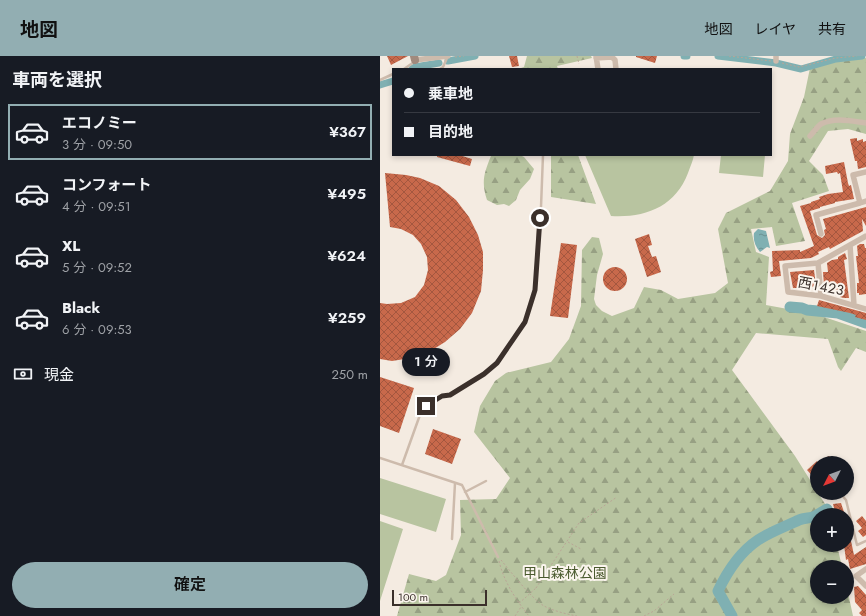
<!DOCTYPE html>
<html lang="ja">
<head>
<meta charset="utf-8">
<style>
	:root { --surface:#171b24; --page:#242831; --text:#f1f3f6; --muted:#9ea1a6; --line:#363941; --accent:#92aeb2 }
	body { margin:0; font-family:Jost,"Noto Sans JP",sans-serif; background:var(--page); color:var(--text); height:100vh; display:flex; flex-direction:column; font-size:15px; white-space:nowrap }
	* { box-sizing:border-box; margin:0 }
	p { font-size:13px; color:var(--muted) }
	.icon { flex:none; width:22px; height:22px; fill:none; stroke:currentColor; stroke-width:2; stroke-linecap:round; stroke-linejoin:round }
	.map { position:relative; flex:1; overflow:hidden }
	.drawer { display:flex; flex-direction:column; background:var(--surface); width:380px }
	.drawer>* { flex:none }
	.top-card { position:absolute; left:12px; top:12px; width:380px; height:88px; border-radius:0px; box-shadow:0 2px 6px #0003; display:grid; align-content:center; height:88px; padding:0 12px; background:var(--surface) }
	.needle { width:26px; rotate:228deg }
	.controls { position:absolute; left:430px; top:400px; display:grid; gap:8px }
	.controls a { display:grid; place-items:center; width:44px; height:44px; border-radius:50%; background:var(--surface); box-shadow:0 2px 6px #0003; font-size:20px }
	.scale { position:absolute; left:12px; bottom:10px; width:95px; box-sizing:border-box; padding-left:4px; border:2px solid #3b302b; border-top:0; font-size:11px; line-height:14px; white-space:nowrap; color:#3b302b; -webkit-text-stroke:3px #fbf5ee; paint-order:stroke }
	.end { position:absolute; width:18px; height:18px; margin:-9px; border:5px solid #3b302b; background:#fff; box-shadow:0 0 0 2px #fff }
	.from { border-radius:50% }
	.bubble { position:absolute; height:28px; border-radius:14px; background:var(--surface); box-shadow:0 2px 6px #0003; font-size:13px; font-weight:600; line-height:28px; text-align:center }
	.top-card b { display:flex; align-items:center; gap:14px; height:38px; font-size:15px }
	.top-card b+b { border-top:1px solid var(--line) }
	.top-card i { width:10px; height:10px; background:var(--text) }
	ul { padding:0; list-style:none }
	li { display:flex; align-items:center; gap:12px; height:56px; margin:0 8px 6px; padding:0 4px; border:2px solid transparent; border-radius:0px }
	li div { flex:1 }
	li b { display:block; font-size:15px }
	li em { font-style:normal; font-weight:600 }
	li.active { border-color:var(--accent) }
	li>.icon { width:36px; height:36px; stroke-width:1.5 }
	h2 { padding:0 12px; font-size:18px; line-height:48px }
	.pay { display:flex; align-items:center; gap:10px; height:44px; padding:0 12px; font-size:15px }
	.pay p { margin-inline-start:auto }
	.button { display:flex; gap:8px; margin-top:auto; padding:8px 12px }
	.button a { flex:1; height:46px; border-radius:24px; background:var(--accent); color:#111; font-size:16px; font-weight:600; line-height:46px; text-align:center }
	header { display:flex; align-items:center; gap:24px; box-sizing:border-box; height:56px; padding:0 20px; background:var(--accent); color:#111 }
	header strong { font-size:19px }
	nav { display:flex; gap:22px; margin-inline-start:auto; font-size:14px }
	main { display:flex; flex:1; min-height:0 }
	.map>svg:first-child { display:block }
	.green { fill:#b8c4a0 }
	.forest { fill:url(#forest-firs) }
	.water { fill:url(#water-ripples) }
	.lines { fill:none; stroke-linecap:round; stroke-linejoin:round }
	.stream { stroke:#7fb0b2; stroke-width:2 }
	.canal { stroke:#7fb0b2; stroke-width:7 }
	.river { stroke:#7fb0b2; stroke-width:11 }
	.building { fill:url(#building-cross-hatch) }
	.path { stroke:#b9a596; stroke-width:1; stroke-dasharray:2 2; stroke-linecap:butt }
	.lane { stroke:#cdbbac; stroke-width:2.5 }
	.street { stroke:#cdbbac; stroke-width:5.5 }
	.secondary { stroke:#a18a7d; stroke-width:8 }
	.path-bridge { stroke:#b9a596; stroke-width:1; stroke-dasharray:2 2; stroke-linecap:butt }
	.route { stroke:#3b302b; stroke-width:5 }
	.labels { text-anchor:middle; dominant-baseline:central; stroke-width:4; stroke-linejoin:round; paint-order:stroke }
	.street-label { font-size:14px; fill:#3b302b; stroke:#fbf5ee }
	.park-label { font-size:14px; fill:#4a5a2e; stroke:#fbf5ee }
</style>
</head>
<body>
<header>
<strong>地図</strong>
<nav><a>地図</a><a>レイヤ</a><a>共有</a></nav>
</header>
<main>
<section class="drawer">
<h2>車両を選択</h2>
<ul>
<li class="active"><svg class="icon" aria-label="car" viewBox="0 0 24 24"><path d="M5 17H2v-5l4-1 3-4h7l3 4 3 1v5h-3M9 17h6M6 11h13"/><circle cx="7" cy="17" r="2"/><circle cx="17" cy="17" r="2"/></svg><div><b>エコノミー</b><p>3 分 · 09:50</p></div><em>¥367</em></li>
<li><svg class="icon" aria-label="car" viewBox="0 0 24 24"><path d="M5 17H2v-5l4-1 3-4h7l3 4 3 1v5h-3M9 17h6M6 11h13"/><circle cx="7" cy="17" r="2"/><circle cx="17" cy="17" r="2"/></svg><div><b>コンフォート</b><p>4 分 · 09:51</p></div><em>¥495</em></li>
<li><svg class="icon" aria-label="car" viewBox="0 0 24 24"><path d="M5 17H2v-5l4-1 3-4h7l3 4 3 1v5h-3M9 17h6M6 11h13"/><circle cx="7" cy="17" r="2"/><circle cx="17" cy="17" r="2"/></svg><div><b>XL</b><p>5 分 · 09:52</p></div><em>¥624</em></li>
<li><svg class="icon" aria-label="car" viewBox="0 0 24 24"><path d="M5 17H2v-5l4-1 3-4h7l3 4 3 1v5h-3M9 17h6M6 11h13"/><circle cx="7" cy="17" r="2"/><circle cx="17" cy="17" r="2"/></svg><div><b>Black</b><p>6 分 · 09:53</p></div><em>¥259</em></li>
</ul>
<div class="pay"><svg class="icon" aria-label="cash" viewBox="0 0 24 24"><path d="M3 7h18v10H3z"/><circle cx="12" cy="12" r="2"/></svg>現金<p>250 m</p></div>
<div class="button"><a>確定</a></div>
</section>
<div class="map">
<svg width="486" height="560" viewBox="0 0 486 560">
	<defs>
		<pattern id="forest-firs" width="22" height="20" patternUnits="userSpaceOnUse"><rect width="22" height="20" fill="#b8c4a0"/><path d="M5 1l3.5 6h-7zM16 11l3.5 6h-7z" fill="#97a083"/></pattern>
		<pattern id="water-ripples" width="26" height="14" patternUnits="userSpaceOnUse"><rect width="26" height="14" fill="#7fb0b2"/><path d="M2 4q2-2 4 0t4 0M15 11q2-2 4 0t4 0" fill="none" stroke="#699091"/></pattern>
		<pattern id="building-cross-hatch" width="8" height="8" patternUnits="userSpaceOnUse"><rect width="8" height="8" fill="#c8694b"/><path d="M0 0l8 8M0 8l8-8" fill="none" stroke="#a4573f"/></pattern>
	</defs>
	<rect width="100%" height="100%" fill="#f4ebe1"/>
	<path class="green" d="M 205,99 L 314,99 C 313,105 310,111 308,117 C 295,151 265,162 231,160 Z
		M 341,99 L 385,99 L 383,121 L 339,117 Z
		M 0,422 L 66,443 L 56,476 L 0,458 Z
		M 0,465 L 23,473 L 0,545 Z"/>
	<path class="forest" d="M 147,0 L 211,0 L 212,2 L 177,10 L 178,13 L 138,13 L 144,11 Z
		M 486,2 L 486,78 L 468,73 L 448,75 L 429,105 L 443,119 L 449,135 L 412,147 L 425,185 L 396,190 L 392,171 L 371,173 L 376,196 L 389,201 L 386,249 L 435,258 L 486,275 L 486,296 L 476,292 L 461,315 L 458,311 L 448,283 L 376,277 L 352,314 L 415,400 L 437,435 L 437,437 L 438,437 L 449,454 L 450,459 L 437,459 L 437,489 L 457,489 L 462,511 L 437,511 L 437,541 L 467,541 L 467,532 L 473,560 L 17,560 L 29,518 L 56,525 L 66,519 L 81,479 L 80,444 L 116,443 L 130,422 L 94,376 L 100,350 L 115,325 L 126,317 L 171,306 L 189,283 L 201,250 L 202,194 L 212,181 L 219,182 L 223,198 L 217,219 L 214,243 L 216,249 L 222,255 L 232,260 L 254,252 L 264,231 L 281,234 L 298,243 L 335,237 L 348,227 L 338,173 L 346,157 L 390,135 L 408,105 L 410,78 L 424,41 L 430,12 L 456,4 Z
		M 140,99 L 144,101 L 154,113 L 150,123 L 140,134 L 136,144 L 129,150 L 124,148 L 117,149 L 107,144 C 101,126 104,117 111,100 Z
		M 171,99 L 198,99 L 216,148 L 171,141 Z"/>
	<path class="water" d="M 378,173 L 386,175 L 390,192 L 387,191 L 380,196 C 375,190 373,184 374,177 Z"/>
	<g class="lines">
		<path class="stream" d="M 474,1 L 474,0"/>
		<path class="canal" d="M 304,0 L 307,0
			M 338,0 L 396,7 L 421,13 L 456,3 L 482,0
			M 68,5 L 95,0
			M 32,13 L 35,11 L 59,7
			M 0,29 L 13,25"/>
		<path class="river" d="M 410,251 L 422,252 L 427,254 L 458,257 L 486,267
			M 437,459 L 447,453
			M 352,560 L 338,535 C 347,516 360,496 378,484 C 390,476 406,470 419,464 C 425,461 432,463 437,459"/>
	</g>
	<path class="building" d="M 7,0 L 28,0 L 11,9 Z
		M 129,0 L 137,0 L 139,10 L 132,11 Z
		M 256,0 L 277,0 L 275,7 L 256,1 Z
		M 477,82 L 477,85 L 483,83 L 483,86 L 486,85 L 486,111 L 478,113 L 477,105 L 475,105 L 470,83 Z
		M 57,99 L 79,99 L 92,103 L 90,110 L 57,101 Z
		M 464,106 L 468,127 L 469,130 L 471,129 L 474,143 L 455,146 L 455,147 L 440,151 L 440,152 L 430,155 L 437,179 L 442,182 L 445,179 L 444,174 L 446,173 L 443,163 L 486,151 L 486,170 L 482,163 L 483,175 L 450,193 L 449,191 L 438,196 L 439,198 L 431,202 L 399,205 L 401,220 L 391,221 L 390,216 L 393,215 L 392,195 L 420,194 L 420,196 L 434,190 L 420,150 L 431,147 L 431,146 L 440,143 L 439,141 L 448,138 L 463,136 L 460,117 L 458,118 L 457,116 L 446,118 L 445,110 Z
		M 5,117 L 26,119 L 40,122 L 59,130 L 76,144 L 89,161 L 98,179 L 103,196 L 103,214 L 101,235 L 92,257 L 80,273 L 65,286 L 49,296 L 31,302 L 12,305 L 0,303 L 0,247 L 7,248 L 21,247 L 35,241 L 44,229 L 48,214 L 47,201 L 41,188 L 33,179 L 21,173 L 10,171 Z
		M 269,178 L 272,189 L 268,190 L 272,201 L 276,200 L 281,216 L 267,221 L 255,183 Z
		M 181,187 L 197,189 L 188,262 L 170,260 Z
		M 480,188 L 484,188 L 485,192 L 486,192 L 486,238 L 479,239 L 479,237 L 477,237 L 477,227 L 479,227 L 476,200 L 478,200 L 477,190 Z
		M 465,197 L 467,203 L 464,204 L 469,242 L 464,242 L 460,241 L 460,237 L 450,238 L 449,230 L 444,229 L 443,216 L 448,216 L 447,207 L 452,204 L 458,203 L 458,201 Z
		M223 223a12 12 0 1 1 24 0a12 12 0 1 1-24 0Z
		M 434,214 L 436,230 L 429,231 L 429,232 L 413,232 L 410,216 Z
		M 439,244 L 486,257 L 486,264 L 475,261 L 476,259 L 470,257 L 437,250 Z
		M 0,321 L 34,332 L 19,377 L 0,370 Z
		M 53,373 L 81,383 L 72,408 L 45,398 Z
		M 449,400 L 455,407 L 437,407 L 437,425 L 427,414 L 437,405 L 437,406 Z
		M 461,447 L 465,459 L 456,459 L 453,448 Z
		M 482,460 L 486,465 L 486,479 L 483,481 L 478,475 L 482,472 L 476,465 Z
		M 471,485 L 474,499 L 486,491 L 486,508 L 470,513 L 468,503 L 466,504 L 464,489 L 467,489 L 467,486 Z
		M 478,530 L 486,539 L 486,560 L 482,560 L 479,557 L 482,554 L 475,546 L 474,531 Z"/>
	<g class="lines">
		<path class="path" d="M 197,0 L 199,8
			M 349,0 L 391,5
			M 75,1 L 84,0
			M 402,7 L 419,11 L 456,2 L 477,0
			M 188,486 L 201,493
			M 121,504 C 131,516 151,542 164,550 C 174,555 186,558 197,560
			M 119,505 C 124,526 136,544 149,560
			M 156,532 L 199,467 L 237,441
			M 139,547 L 145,542
			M 135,560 L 141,551
			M 264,560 L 274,555 L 294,538"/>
		<path class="lane" d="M 24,13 L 34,6
			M 60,13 L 63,11 L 67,2
			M 0,24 L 13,18
			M 0,402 L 82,429 L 118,501
			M 22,409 L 41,356 L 46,350 L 62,340 L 70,339 L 104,318 L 117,307 L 145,266 L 155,234 L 158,173 L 161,151 L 163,99
			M 85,436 L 106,425
			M 460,437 L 466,444 L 477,489 L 486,485
			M 72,483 L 75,427"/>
		<path class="street" d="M 216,0 L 218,13
			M 216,2 L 232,1 L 235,4 L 236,13
			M 35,4 L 68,0
			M 396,5 L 396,0
			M 430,80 C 433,77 437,71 441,68 C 455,61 471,65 486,67
			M 486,116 L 473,119 L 480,147 L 486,145
			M 441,178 L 436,159 L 480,147
			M 486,180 L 438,207 L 405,210 L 408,236 L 441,240 L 486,253
			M 470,189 L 474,249
			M 438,207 L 441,240
			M 486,513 L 476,520 L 486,530"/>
		<path class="secondary" d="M 34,0 L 35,4"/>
		<path class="path-bridge" d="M 145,542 L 156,532"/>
	</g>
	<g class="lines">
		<path class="route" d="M 46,350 L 62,340 L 70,339 L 104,318 L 117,307 L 145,266 L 155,234 L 160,162"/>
	</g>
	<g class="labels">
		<g class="street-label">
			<text transform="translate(441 230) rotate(11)">西１４２３</text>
		</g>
		<g class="park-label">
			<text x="185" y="517">甲山森林公園</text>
		</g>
	</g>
</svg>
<div class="controls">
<a><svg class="needle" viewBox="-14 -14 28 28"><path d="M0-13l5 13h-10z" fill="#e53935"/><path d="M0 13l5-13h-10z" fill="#9ea1a6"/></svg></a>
<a>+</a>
<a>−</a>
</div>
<div class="scale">100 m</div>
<i class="end from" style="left:160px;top:162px"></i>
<i class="end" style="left:46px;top:350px"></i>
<div class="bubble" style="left:22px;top:292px;width:48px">1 分</div>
<div class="top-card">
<b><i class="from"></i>乗車地</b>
<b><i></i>目的地</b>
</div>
</div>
</main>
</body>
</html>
